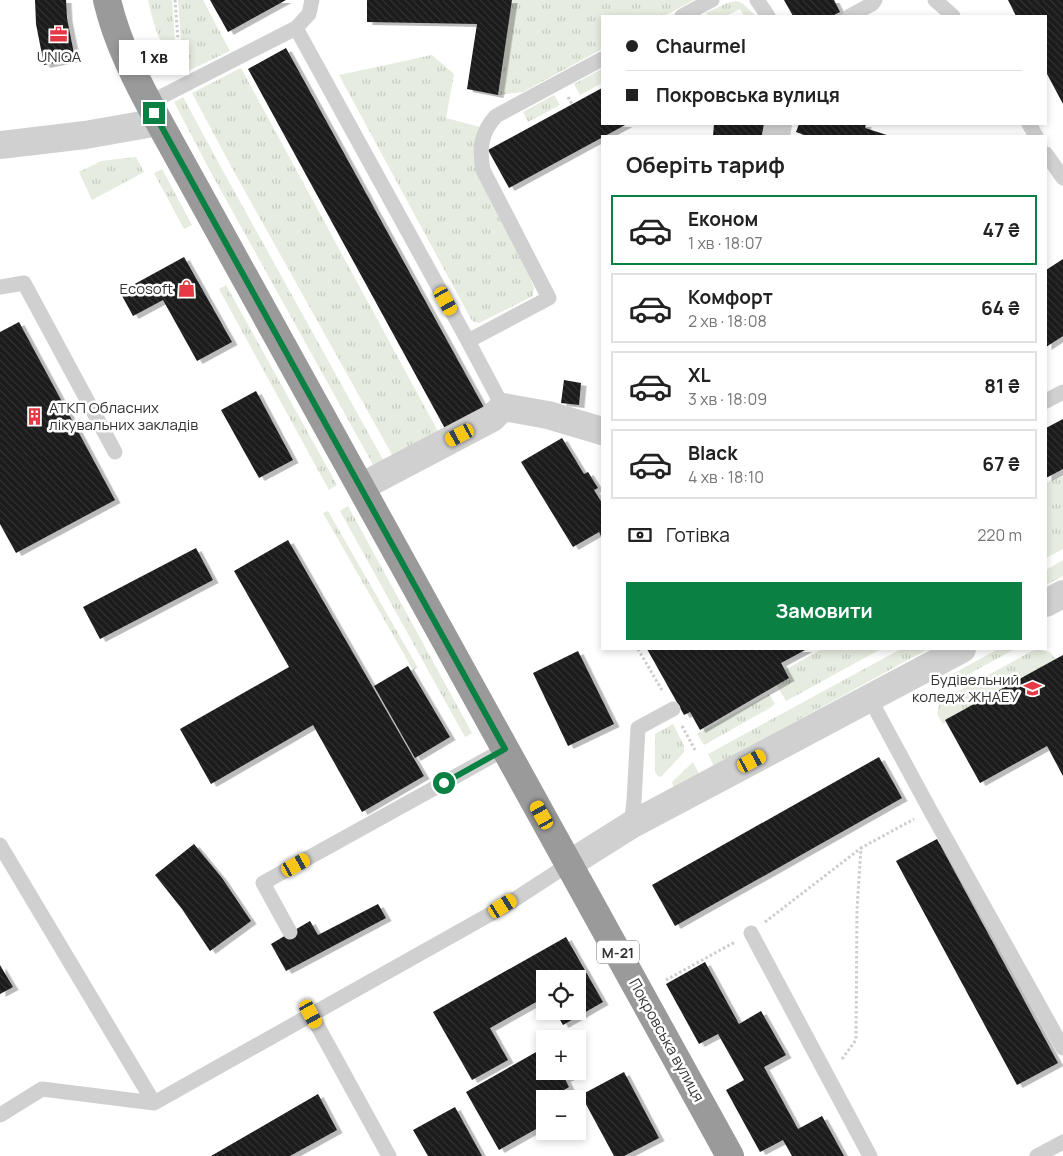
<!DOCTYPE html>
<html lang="uk">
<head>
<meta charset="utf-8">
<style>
	:root { --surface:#fff; --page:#f2f2f2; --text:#222; --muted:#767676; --line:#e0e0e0; --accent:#0b8043 }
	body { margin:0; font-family:Manrope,sans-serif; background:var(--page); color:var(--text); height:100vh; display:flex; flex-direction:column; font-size:19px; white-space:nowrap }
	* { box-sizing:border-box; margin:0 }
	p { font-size:16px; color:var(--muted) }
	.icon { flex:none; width:28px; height:28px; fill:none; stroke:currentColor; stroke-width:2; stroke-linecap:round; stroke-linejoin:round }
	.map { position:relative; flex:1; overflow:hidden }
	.panel { position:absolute; left:601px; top:135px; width:446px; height:515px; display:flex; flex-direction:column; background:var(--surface); border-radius:0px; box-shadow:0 2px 8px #0003 }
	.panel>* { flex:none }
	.guide { position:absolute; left:601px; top:15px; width:446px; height:110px; border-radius:0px; box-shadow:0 2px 8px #0003; display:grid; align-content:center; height:110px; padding:0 25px; background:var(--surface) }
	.fabs { position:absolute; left:536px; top:970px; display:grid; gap:10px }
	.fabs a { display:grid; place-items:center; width:50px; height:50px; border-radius:0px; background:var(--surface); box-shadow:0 2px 8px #0003; font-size:25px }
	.end { position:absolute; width:22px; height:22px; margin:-11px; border:6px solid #0b8043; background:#fff; box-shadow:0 0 0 2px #fff }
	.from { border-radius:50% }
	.bubble { position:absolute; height:35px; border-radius:0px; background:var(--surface); box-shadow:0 2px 8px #0003; font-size:16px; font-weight:700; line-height:35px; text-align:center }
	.car { position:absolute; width:15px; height:30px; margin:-15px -8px; border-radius:6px; box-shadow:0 0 4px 1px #0007; background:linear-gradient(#f5c518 24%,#345 0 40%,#f5c518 0 76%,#345 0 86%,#f5c518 0) }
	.guide b { display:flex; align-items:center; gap:18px; height:48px; font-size:19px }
	.guide b+b { border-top:1px solid var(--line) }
	.guide i { width:12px; height:12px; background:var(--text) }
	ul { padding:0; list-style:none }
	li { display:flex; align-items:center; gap:15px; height:70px; margin:0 10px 8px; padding:0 15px; border:2px solid var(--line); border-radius:0px }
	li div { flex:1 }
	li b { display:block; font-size:19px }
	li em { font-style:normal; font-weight:700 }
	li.selected { border-color:var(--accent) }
	li>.icon { width:45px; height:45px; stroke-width:1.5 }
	h2 { padding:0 25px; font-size:22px; line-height:60px }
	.pay { display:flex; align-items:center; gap:12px; height:55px; padding:0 25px; font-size:19px }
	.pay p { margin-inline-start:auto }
	.action { display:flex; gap:10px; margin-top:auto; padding:10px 25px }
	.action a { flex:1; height:58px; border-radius:0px; background:var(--accent); color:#fff; font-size:20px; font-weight:700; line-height:58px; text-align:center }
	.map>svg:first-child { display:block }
	.grass { fill:url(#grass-tufts) }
	.building { fill:url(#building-back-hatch); filter:url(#shadow) }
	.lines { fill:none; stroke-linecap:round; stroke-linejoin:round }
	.path { stroke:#cdcdcd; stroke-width:3; stroke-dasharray:2.5 2.5; stroke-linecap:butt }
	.lane { stroke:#d0d0d0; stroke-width:15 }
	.street { stroke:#d0d0d0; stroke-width:28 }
	.highway { stroke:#9a9a9a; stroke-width:28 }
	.route { stroke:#0b8043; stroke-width:6 }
	.labels { text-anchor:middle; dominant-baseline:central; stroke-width:5; stroke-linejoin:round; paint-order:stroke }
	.shield { fill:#fff; stroke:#707070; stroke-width:1 }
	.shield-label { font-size:14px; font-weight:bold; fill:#333 }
	.poi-label { font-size:15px; fill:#333; stroke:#fff; text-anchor:end }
	.street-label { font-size:15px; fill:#333; stroke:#fff }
</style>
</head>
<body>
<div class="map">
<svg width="1063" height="1156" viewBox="0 0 1063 1156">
	<defs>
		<pattern id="grass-tufts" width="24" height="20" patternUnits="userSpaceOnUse" patternTransform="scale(1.25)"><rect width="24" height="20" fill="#e6ecdf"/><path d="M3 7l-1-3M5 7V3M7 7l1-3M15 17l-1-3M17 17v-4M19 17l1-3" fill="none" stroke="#c6cbc0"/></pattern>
		<pattern id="building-back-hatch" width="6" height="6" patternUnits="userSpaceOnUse" patternTransform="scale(1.25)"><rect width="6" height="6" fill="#1a1a1a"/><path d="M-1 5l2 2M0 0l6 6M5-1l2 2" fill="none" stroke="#333"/></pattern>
		<filter id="shadow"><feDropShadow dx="5.5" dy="3" stdDeviation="0" flood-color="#0004"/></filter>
	</defs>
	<rect width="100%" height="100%" fill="#fff"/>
	<path class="grass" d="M 148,0 L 172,0 L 177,68 C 160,44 154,28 148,0 Z
		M 178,0 L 203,0 L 230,51 L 190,70 L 183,70 Z
		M 512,0 L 694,0 L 664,16 L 602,16 L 602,49 L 523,92 L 498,95 Z
		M 737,1 L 742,3 L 756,16 L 744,16 L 740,9 L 726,16 L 708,16 L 706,13 L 727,3 Z
		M 432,55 L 454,74 L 446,118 L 480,127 L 477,136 L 534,288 L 533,296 L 479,323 L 474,322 L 471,319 L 339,75 Z
		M 241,68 L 441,437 L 395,460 L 232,168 L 192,93 Z
		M 602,69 L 602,83 L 580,95 L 574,84 Z
		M 554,95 L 560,105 L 528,122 L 523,112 Z
		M 183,97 L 223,171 L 386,465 L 376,470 L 209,169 L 174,102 Z
		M 136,157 L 144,172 L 92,200 L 79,172 L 101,161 Z
		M 162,169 L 192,225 L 184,229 L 154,173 Z
		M 226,285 L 337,485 L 329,490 L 219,289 Z
		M 1063,474 L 1063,549 L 1046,558 L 1046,483 Z
		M 348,506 L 472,733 L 465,737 L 340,511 Z
		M 328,511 L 418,668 L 413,670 L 323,513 Z
		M 1063,560 L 1063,576 L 1046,585 L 1046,570 Z
		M 822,649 L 881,649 L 786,701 L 772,677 Z
		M 901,649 L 928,649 L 714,766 L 708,754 Z
		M 998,649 L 1015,649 L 941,689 L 942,680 Z
		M 1036,649 L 1050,652 L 1057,662 L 943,724 L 937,714 L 940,701 Z
		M 769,694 L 775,704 L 770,708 L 704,745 L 697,734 Z
		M 673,724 L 684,746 L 684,752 L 661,777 L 658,776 L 655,772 L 655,734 Z
		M 693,762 L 699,774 L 674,788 L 672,782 Z"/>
	<path class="building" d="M 35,0 L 66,0 L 67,18 L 75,59 L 44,65 L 36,24 Z
		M 210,0 L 286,0 L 228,32 Z
		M 367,0 L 512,0 L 498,95 L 467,89 L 477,24 L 367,22 Z
		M 784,0 L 834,0 L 840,12 L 832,16 L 793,16 Z
		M 1008,0 L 1063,0 L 1063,104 L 1046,72 L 1046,16 L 1016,16 Z
		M 286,48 L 487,413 L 448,434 L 248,69 Z
		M 602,88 L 602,124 L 627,124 L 509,188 L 488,150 Z
		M 714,124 L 765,124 L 762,136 L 713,136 Z
		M 799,124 L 866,124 L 865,128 L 890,136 L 807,136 L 796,132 Z
		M 184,257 L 232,342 L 197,361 L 163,300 L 133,316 L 120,292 Z
		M 1063,259 L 1063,336 L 1046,347 L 1046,270 Z
		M 19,322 L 115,500 L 16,553 L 0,524 L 0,332 Z
		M 564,380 L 581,383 L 579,405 L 561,403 Z
		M 256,391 L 293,460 L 259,478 L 221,410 Z
		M 1063,419 L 1063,469 L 1046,478 L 1046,428 Z
		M 562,438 L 584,474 L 588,472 L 598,488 L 594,490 L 602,503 L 602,538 L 599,532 L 573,547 L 521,462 Z
		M 288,540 L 424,776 L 362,812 L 313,725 L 211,784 L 180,729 L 289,667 L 234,571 Z
		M 196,548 L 213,580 L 100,639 L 83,607 Z
		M 647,649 L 807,649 L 781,663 L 789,678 L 700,730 L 690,712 L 684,715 Z
		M 578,651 L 614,724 L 568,746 L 533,673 Z
		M 1063,655 L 1063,776 L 1047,746 L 980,783 L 945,720 Z
		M 408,666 L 450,737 L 415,758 L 374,686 Z
		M 879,757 L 902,798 L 675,926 L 652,885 Z
		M 937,839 L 1058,1063 L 1017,1085 L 896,861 Z
		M 194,844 L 222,878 L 251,921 L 210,951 L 182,909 L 155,875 Z
		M 378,904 L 386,918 L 286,971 L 271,944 L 310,921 L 318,935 Z
		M 566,937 L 603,1002 L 563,1025 L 555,1011 L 578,1011 L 578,979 L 545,979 L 545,997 L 490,1028 L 508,1060 L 472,1080 L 433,1012 Z
		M 705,962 L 739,1024 L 761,1011 L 786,1055 L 764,1067 L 798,1129 L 822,1116 L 844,1156 L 792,1156 L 783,1140 L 760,1152 L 726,1090 L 744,1080 L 718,1034 L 699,1044 L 666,984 Z
		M 0,965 L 13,987 L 0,994 Z
		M 545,1047 L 545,1071 L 576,1071 L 577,1073 L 565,1079 L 569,1087 L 549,1099 L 545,1099 L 545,1124 L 499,1150 L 466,1092 Z
		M 624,1072 L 659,1138 L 624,1156 L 614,1156 L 581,1095 Z
		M 318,1094 L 337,1130 L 290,1156 L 211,1156 Z
		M 455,1107 L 482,1156 L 428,1156 L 413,1130 Z"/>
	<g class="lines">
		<path class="path" d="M 175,0 L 180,66
			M 568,97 L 572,104
			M 638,649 L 663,692
			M 682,726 L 695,750
			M 765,922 L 861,848
			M 666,980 L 735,942
			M 842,1059 L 856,1040 L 857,909 L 861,848 L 914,819"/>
		<path class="lane" d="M 757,0 L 768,16
			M 935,0 L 953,16
			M 682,16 L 712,0
			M 850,16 L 872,4 L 875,0
			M 296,28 L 309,14 L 312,0
			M 149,103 L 296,28 L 468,341
			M 1029,124 L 1036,136
			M 1046,154 L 1063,178
			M 0,287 L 24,283 L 115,452
			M 1046,401 L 1063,392
			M 503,407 L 468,341 L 549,298 L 483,170 C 479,149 481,132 496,116 L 602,59
			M 870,699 L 930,810 L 1063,1048
			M 631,825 L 634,801 L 638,728 L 673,709
			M 0,845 L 154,1103 L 42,1089 L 0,1115
			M 290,932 L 263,883 L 505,749
			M 751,933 L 870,1156
			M 311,1014 L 389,1156
			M 154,1103 L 503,907 L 569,864
			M 1037,1156 L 1063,1142"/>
		<path class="street" d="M 776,136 L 778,124
			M 0,145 L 85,135 L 159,122
			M 361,487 L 492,418 L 503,407 L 548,415 L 602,431
			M 1046,603 L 1063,594
			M 569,864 L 631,825 L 962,649"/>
		<path class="highway" d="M 107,0 C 117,43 138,84 159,122 L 730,1156"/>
	</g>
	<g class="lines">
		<path class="route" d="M 154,113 L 505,749 L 444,783"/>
	</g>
	<defs>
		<symbol id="office-bare" viewBox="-9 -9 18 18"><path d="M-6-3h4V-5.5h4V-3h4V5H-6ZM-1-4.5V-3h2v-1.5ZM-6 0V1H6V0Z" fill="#e63946" stroke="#fff" stroke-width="2.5" paint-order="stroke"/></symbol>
		<symbol id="shop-bare" viewBox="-9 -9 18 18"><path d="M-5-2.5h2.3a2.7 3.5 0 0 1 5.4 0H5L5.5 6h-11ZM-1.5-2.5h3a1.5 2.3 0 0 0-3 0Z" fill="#e63946" stroke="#fff" stroke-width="2.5" paint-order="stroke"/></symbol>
		<symbol id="building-bare" viewBox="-9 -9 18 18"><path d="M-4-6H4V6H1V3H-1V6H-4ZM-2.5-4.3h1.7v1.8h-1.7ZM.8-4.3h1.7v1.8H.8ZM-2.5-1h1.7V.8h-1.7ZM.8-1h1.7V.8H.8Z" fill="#e63946" stroke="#fff" stroke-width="2.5" paint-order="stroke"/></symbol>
		<symbol id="university-bare" viewBox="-9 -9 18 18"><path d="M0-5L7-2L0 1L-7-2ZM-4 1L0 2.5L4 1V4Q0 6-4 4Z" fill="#e63946" stroke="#fff" stroke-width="2.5" paint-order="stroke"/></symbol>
	</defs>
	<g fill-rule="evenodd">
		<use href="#office-bare" x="46" y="22" width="25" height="25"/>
		<use href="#shop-bare" x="174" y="276" width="25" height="25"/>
		<use href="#building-bare" x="22" y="404" width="25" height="25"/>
		<use href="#university-bare" x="1020" y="676" width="25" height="25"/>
	</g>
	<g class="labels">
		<rect class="shield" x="597" y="940.5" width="42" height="23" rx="4"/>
		<g class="shield-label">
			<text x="618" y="952">М-21</text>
		</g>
		<g class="poi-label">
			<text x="59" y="56" text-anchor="middle">UNIQA</text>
			<text x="173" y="288">Ecosoft</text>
			<text x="49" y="407" text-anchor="start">АТКП Обласних<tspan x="49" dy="17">лікувальних закладів</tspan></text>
			<text x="1019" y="679">Будівельний<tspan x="1019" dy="17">коледж ЖНАЕУ</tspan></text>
		</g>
		<g class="street-label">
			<text transform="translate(667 1040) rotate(61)">Покровська вулиця</text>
		</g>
	</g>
</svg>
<div class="fabs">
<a><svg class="icon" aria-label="locate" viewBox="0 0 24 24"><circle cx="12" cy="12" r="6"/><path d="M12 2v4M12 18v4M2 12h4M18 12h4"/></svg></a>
<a>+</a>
<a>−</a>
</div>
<i class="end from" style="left:444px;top:783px"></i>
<i class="end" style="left:154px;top:113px"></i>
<div class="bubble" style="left:119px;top:40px;width:70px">1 хв</div>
<i class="car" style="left:446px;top:301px;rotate:151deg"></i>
<i class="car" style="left:460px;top:435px;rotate:242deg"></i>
<i class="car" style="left:752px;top:761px;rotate:62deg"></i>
<i class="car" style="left:542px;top:815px;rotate:331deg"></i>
<i class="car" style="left:296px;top:865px;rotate:61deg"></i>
<i class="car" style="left:503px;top:906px;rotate:57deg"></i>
<i class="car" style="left:311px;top:1014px;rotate:151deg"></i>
<div class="guide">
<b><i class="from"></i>Chaurmel</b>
<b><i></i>Покровська вулиця</b>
</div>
<section class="panel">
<h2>Оберіть тариф</h2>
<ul>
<li class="selected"><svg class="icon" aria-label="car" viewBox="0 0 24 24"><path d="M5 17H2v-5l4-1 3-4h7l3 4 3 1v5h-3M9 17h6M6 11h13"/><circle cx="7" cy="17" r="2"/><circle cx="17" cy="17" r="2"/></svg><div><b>Економ</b><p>1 хв · 18:07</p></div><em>47 ₴</em></li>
<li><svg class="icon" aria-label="car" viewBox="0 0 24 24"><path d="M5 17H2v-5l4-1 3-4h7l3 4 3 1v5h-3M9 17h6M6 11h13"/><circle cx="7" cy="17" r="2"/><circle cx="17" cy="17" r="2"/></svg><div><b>Комфорт</b><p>2 хв · 18:08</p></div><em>64 ₴</em></li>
<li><svg class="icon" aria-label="car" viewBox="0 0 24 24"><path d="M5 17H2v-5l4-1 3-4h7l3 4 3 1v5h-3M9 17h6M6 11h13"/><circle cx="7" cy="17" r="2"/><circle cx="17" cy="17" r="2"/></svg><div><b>XL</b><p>3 хв · 18:09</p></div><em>81 ₴</em></li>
<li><svg class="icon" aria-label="car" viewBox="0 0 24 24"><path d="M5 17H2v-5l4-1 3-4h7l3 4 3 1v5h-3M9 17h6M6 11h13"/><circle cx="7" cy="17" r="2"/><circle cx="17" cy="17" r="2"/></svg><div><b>Black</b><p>4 хв · 18:10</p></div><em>67 ₴</em></li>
</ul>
<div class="pay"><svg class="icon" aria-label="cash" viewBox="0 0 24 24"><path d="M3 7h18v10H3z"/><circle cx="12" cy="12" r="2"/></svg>Готівка<p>220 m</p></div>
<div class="action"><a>Замовити</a></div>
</section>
</div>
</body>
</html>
